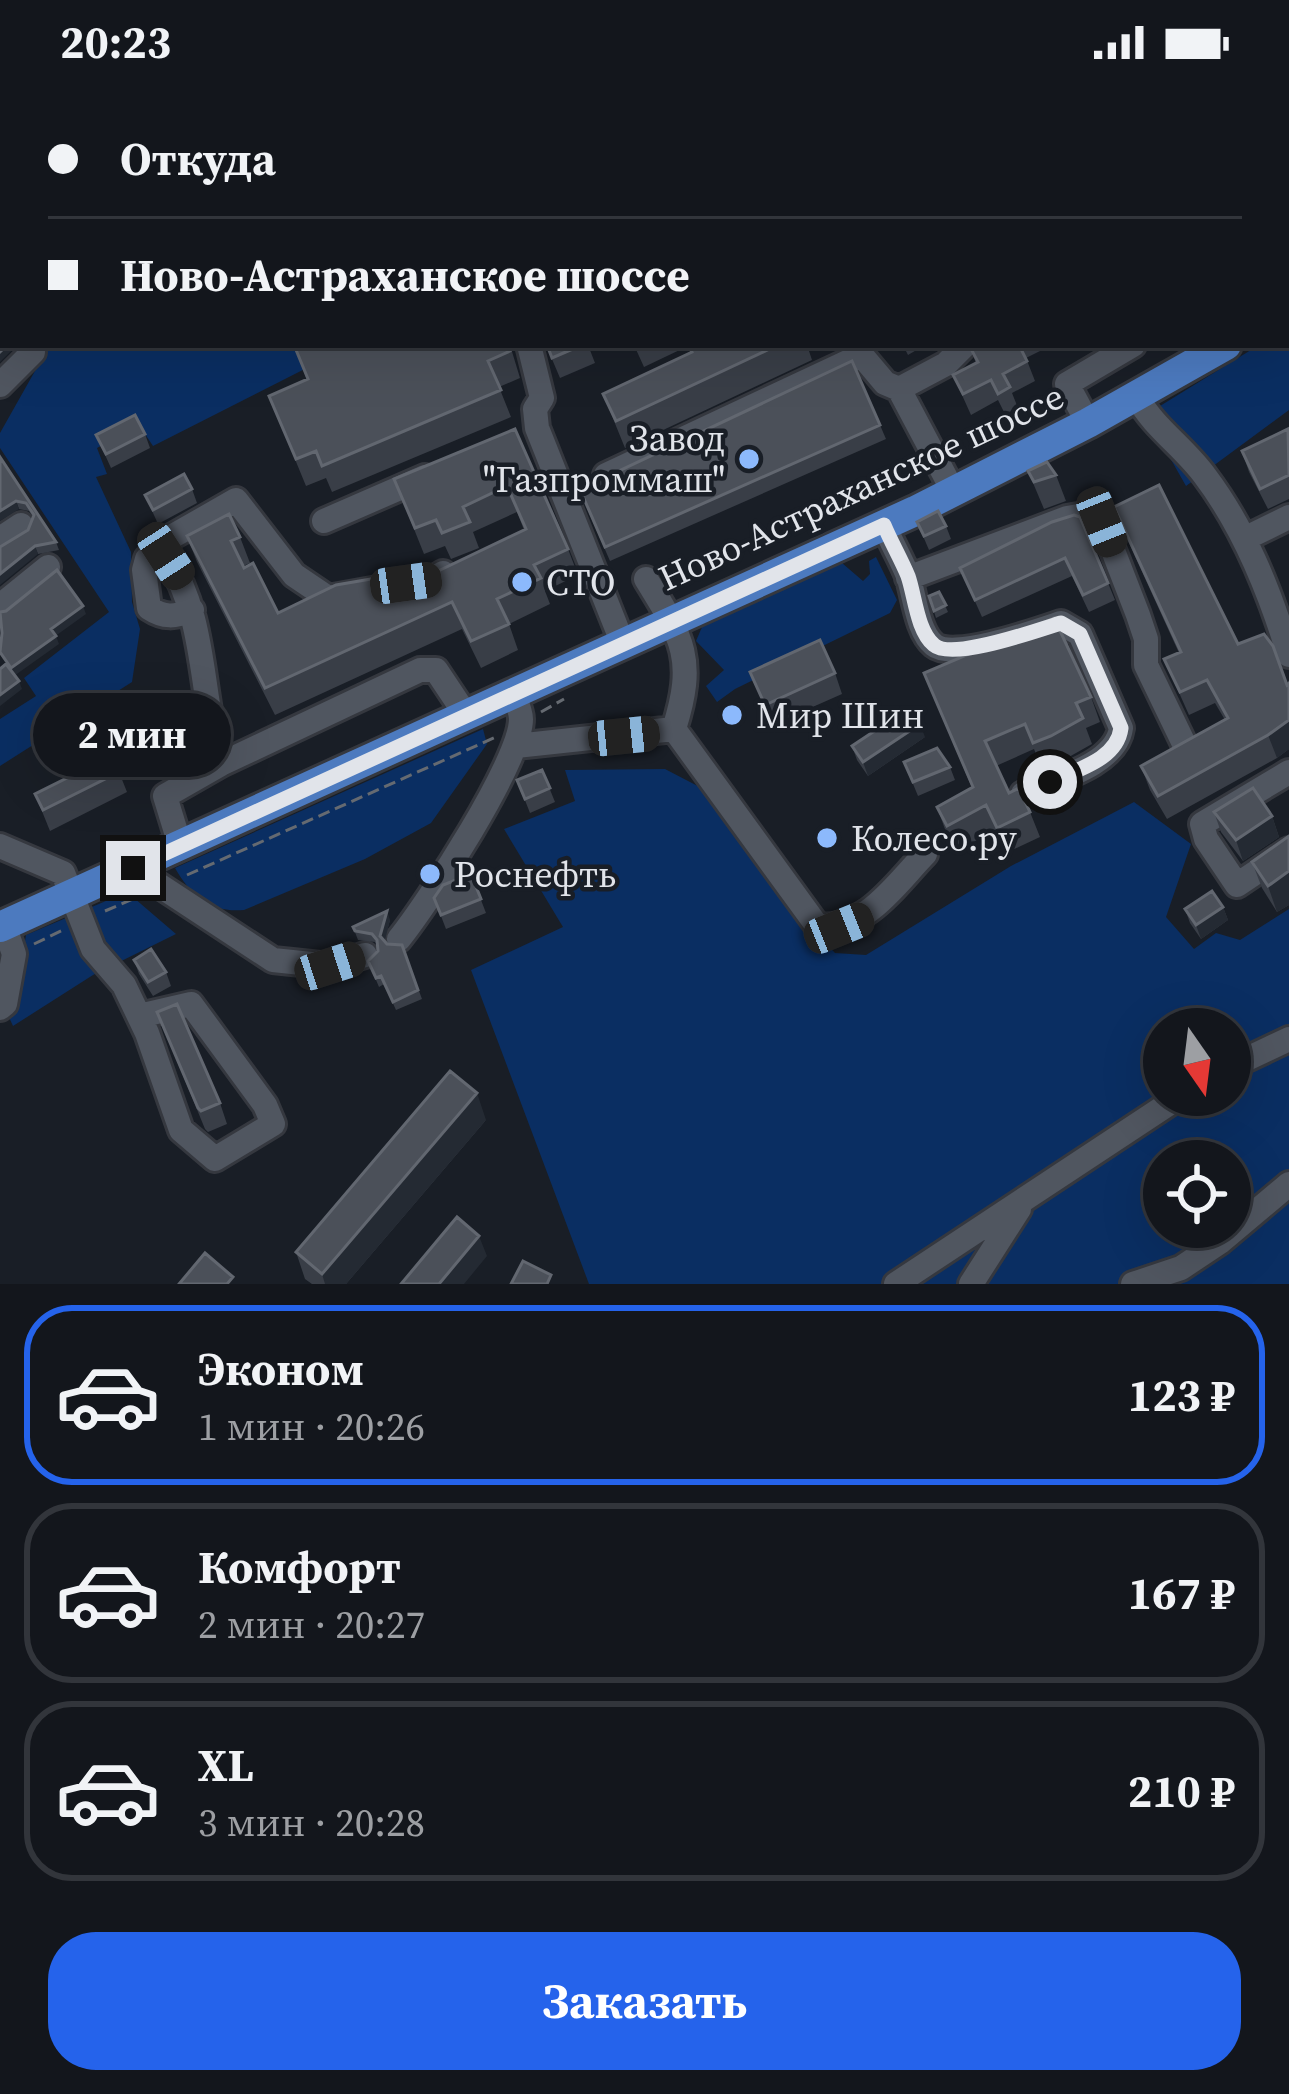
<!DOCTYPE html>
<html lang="ru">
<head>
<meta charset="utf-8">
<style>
	:root { --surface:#13161c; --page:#1c1f25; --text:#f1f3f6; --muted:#9d9fa3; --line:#32353b; --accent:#2563eb }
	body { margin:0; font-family:"Source Serif 4",serif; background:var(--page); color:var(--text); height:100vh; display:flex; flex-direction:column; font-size:45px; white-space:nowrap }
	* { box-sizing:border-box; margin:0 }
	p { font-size:39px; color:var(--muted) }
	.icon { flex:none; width:66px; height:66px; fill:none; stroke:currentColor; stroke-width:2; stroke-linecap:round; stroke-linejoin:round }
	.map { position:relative; height:1200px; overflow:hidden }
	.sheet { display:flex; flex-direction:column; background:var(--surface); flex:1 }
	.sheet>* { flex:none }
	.top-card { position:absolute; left:0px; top:0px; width:1290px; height:264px; box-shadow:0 12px 48px #0002,0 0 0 3px var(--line); display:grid; align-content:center; height:264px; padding:0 48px; background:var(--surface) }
	.needle { width:78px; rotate:166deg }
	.buttons { position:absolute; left:1143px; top:924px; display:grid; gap:24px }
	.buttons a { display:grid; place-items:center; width:108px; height:108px; border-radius:50%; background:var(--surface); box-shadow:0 12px 48px #0002,0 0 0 3px var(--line); font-size:60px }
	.end { position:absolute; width:54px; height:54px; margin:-27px; border:15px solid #e1e4ea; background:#111; box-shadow:0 0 0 6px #111 }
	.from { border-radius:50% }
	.bubble { position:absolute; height:84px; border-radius:42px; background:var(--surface); box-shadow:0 12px 48px #0002,0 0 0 3px var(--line); font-size:39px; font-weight:700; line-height:84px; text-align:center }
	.car { position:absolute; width:36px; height:72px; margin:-36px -18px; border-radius:15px; box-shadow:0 0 9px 3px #0007; background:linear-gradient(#222 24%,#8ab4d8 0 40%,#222 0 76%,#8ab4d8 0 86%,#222 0) }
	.top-card b { display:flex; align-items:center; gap:42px; height:114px; font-size:45px }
	.top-card b+b { border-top:3px solid var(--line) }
	.top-card i { width:30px; height:30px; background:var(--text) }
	ul { padding:21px 0 0; list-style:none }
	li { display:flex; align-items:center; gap:36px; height:180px; margin:0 24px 18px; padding:0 24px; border:6px solid var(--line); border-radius:48px }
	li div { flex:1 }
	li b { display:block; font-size:45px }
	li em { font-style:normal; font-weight:700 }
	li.on { border-color:var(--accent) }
	li>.icon { width:108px; height:108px; stroke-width:1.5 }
	.button { display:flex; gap:24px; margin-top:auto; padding:24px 48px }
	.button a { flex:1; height:138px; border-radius:48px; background:var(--accent); color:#fff; font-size:48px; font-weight:700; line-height:138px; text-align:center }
	.status { display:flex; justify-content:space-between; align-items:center; height:84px; padding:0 60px; background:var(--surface); direction:ltr }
	.status svg { height:33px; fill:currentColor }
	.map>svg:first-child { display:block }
	.green { fill:#0a2e62; fill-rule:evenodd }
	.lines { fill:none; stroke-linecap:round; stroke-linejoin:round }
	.minor-casing { stroke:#35383f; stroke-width:30 }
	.major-casing { stroke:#35383f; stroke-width:36 }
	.path { stroke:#656a71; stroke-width:3; stroke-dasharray:12 6; stroke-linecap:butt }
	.minor { stroke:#505660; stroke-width:24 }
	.major { stroke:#4c7abf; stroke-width:30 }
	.wall { fill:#393e47 }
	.shaded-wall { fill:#242a33 }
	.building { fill:#4b5059; stroke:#626770; stroke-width:3 }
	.route { stroke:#e1e4ea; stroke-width:15 }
	.poi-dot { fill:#8cb9fc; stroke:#191e26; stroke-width:4.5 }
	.labels { text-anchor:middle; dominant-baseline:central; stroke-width:9; stroke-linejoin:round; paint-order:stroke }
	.poi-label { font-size:36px; fill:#e1e4ea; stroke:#191e26; text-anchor:start }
	.street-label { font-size:36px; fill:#e1e4ea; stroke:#191e26 }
</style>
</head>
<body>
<div class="status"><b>20:23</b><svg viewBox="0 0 49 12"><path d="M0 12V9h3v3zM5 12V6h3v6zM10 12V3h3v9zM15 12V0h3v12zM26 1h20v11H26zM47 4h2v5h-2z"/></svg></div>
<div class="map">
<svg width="1289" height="1200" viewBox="0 0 1289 1200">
	<rect width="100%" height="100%" fill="#191e26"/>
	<path class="green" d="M 0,0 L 138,3 L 3,3 L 3,222 Z
		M 1289,243 L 1289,326 L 1186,402 L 1165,365 L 1169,344 L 1160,322 L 1259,261 L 1287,261 Z
		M 36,261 L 352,261 L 153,362 L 139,341 L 97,364 L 107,390 L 96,393 L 131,468 L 132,518 L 140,545 L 132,598 L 0,682 L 0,635 L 36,612 L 24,594 L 109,528 L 0,364 L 0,349 L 44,271 Z
		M 876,473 L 897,516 L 890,529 L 735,605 L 717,618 L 706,602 L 724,586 L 696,557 L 702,543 L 842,479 L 863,497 L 870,490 L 869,477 Z
		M 483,645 L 487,660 L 431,739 L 365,775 L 244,826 C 211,829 191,812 175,784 Z
		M 665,685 L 713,710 L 800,831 L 835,869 L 866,871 L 1011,782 L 1134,718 L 1191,760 L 1166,833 L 1194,865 L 1216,849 L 1240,856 L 1289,825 L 1289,1200 L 589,1200 L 471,886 L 563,843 L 504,745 L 575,717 L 565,686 ZM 1164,945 L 1230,945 L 1230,1011 L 1164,1011 ZM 1164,1077 L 1230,1077 L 1230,1143 L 1164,1143 Z
		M 127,808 L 176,850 L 93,891 L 13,942 L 8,931 L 16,912 L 26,851 Z"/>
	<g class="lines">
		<defs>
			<path id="minor" d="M 211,0 L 217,3
				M 890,0 L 892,3
				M 1090,0 L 1095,3
				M 310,3 L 315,0
				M 780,3 L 786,0
				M 529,261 L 542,314 L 535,325 L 537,344 L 623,560
				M 853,261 L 885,299 L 899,305
				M 0,301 L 33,268
				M 1137,313 C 1154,344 1184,363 1205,392 C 1245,445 1270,508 1289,571
				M 1088,339 L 1067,300 L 1133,261
				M 606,391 L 860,272
				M 953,407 L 899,305 L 946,280 L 965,261
				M 324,437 L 425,393
				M 884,441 C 891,458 901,475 908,492 C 915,512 917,547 934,561 C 953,577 1037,547 1061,539 L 1080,550 L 1121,644 C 1116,681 1054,696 1023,710
				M 0,455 L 21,441
				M 1244,455 L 1289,433
				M 166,472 L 166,456 L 236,416 L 294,491 L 328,514 L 433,495 L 443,489
				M 908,494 L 1067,434 L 1084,431 L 1102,438 L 1138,531 L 1146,555 L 1146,581 L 1188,668
				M 646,495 C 683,555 696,575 674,645
				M 0,522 L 48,483
				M 192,526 C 175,533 164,534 149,524 L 144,486 L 147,475 L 166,472 C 208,536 199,610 221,680
				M 516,662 L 674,645 L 818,843 C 867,845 894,802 925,770
				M 1289,688 L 1202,740 L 1206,755 L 1237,801 L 1289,766
				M 180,761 L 165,712 L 221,680 L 420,586 L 436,586 L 466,631
				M 0,762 L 63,789 L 93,865 L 124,901 L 147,949 L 181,1046 L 215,1075 L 273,1040 L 265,1021 L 191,920 L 139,932
				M 133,784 L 273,876 L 330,882 L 365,871
				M 399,855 C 428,819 521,677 521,635 C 521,627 516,617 513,609
				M 0,924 L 5,920 L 14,870 L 4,841
				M 1230,983 L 1289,955
				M 896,1200 L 1182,1011
				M 971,1200 L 1019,1125
				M 1133,1200 L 1181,1184 L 1220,1158 L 1289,1100"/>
			<path id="major" d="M 1287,223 L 1289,222
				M 0,843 L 915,427 L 1088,339 L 1226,261"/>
		</defs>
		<use href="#minor" class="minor-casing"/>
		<use href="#major" class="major-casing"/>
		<path class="path" d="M 541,628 L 564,615
			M 187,791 L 496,653
			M 105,827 L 140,812
			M 34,860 L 63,846"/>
		<use href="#minor" class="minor"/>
		<use href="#major" class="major"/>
	</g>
	<path class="wall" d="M 294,261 L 510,261 L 520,294 L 499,303 L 511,333 L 332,408 L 326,394 L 306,402 L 269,312 L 307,296 Z
		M 546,261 L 588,261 L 595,279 L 560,294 Z
		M 634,261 L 687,261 L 688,262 L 644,283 Z
		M 688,261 L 807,261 L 812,276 L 625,364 L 603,310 L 690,268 Z
		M 903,261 L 925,261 L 908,271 Z
		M 969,261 L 1052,261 L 1026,274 L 1035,297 L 1012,309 L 1018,324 L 1005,330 L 998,316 L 971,331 L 953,291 L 976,279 Z
		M 880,341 L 886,355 L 610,477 L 583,415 Z
		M 515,345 L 568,465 L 578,491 L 545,507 L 550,520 L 509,540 L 518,566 L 481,584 L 462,545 L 275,631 L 197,478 L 187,452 L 240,453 L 250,479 L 243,482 L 278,529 L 390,510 L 524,446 L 517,428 L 473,448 L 479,464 L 451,475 L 445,462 L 424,470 L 394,395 Z
		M 1289,348 L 1289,415 L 1268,425 L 1249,388 L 1242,367 Z
		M 145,350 L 150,364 L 111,384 L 96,351 Z
		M 0,373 L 56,458 L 59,466 L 38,470 L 28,446 L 33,433 L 29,427 L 19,425 Z
		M 1028,387 L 1056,391 L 1066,417 L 1044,425 Z
		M 192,405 L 197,419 L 158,440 L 145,411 Z
		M 1114,423 L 1238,560 L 1287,600 L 1289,599 L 1289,665 L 1277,674 L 1167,735 L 1150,706 L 1141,682 L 1225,636 L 1215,619 L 1189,631 L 1164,575 L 1179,569 L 1123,446 Z
		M 917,438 L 946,442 L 951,455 L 929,466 Z
		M 1052,438 L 1108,499 L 1115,516 L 1089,528 L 1072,492 L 982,533 L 960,484 Z
		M 939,508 L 948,528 L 936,534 L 929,512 Z
		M 750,588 L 835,589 L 842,610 L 772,641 Z
		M 924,589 L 1091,613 L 1100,638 L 1086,644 L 1092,660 L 1060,678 L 1042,685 L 1034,665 L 996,682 L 1009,709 L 1030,728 L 1040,753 L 1006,769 L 995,746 L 957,767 L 946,748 L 937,723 L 972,704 Z
		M 925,653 L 868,692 L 857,676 L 852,662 Z
		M 904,678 L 950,683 L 955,696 L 918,712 Z
		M 542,686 L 555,718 L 530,729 L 517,696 Z
		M 119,688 L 127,708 L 50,747 L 35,710 Z
		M 1214,728 L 1272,732 L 1279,753 L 1243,777 L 1221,748 Z
		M 1289,752 L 1289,821 L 1277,828 L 1262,804 L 1252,778 Z
		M 471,790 L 486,829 L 446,845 L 434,814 Z
		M 1223,823 L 1228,836 L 1201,855 L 1190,839 L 1185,825 Z
		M 390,836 L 384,857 L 387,860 L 402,861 L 422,915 L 396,926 L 384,900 L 379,903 L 368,877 L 378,867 L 377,861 L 375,858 L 358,856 L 353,843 Z
		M 134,876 L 166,888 L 171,902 L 153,912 L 139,890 Z
		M 157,928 L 220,1019 L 227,1040 L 208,1048 L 205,1045 Z
		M 486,1036 L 346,1200 L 312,1200 L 305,1195 L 296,1168 Z"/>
	<path class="shaded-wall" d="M 917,0 L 944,0 L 939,3 L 913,3 Z
		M 7,261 L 17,261 L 0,278 L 0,268 Z
		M 16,417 L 19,425 L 0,437 L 0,427 Z
		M 35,462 L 38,470 L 0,501 L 0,490 Z
		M 83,522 L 86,530 L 54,553 L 51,545 Z
		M 56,552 L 59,560 L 14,592 L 11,584 Z
		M 19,597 L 22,605 L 0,622 L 0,611 Z
		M 1289,636 L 1289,665 L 1277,674 L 1268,651 Z
		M 920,640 L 925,653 L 868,692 L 863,678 Z
		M 1272,732 L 1279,753 L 1243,777 L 1236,756 Z
		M 1289,787 L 1289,821 L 1277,828 L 1268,802 Z
		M 1223,823 L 1228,836 L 1201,855 L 1196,841 Z
		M 387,827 L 390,836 L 384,860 L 380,852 Z
		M 477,1009 L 486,1036 L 346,1200 L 325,1200 L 322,1190 Z
		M 479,1152 L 487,1172 L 464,1200 L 439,1200 Z"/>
	<path class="building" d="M 144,0 L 184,0 L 188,3 L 150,3 Z
		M 331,0 L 364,0 L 359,3 L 326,3 Z
		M 799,0 L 840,0 L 841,3 L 800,3 Z
		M 1032,0 L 1065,0 L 1069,3 L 1035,3 Z
		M 1247,0 L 1271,0 L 1269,3 L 1253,3 Z
		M 0,227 L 3,231 L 3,261 L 7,261 L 0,268 Z
		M 294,261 L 508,261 L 510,267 L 488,277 L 501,306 L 322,382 L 316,367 L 296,375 L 269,312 L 308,295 Z
		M 547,261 L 582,261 L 552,274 Z
		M 689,261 L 778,261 L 616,337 L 603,310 L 692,268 Z
		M 969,261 L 1019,261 L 1027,277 L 1003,290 L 1010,303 L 998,310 L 991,296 L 963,310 L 953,291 L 978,278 Z
		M 852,277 L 880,341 L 605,463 L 578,401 L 608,392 Z
		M 135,331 L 145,350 L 106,370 L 96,351 Z
		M 515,345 L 568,465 L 534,481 L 541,494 L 497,515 L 509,540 L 471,557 L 452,518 L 265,604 L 187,452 L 229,430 L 240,453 L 231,457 L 244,484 L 253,479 L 278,529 L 336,501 L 383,493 L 390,510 L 526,445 L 507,402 L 463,423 L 470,438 L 442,449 L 436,436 L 415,444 L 394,395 Z
		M 1288,345 L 1289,391 L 1260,405 L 1242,367 Z
		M 0,373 L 56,458 L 35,462 L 0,490 L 0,463 L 28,446 L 34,431 L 26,419 L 16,417 L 0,427 Z
		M 1047,378 L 1056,391 L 1034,398 L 1028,387 Z
		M 184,390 L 192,405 L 153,426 L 145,411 Z
		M 1159,401 L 1238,560 L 1264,550 L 1273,562 L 1287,601 L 1289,599 L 1289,636 L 1268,651 L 1158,712 L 1141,682 L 1228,634 L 1207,596 L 1180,608 L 1164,575 L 1181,568 L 1114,423 Z
		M 938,427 L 946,442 L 924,452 L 917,438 Z
		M 1074,431 L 1080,433 L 1108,499 L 1083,511 L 1065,474 L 975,516 L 960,484 L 1052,438 Z
		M 57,486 L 83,522 L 51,545 L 56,552 L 11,584 L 0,568 L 2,549 L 0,528 L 6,527 Z
		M 939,508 L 946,521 L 934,527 L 929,512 Z
		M 1054,534 L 1091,613 L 1076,619 L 1083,634 L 1051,652 L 1033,659 L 1025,640 L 985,657 L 1009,709 L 1019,704 L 1030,728 L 997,744 L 986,721 L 947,742 L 937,723 L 973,703 L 924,589 Z
		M 820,556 L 835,589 L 765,621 L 750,588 Z
		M 6,580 L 19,597 L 0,611 L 0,585 Z
		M 909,624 L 920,640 L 863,678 L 852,662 Z
		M 937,664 L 950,683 L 913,698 L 904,678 Z
		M 111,672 L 119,688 L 43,726 L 35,710 Z
		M 542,686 L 550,704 L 525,715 L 517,696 Z
		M 1253,704 L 1272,732 L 1236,756 L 1214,728 Z
		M 1289,752 L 1289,787 L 1268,802 L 1252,778 Z
		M 471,790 L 481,815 L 441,831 L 434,814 L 443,801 Z
		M 1212,807 L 1223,823 L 1196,841 L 1185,825 Z
		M 387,827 L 380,852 L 387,860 L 402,861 L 418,906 L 393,918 L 381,892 L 376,894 L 368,877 L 378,867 L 377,856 L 372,850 L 355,847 L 353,843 Z
		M 151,865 L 166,888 L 148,898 L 134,876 Z
		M 177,920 L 220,1019 L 201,1027 L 198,1024 L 157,928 Z
		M 450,987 L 477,1009 L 322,1190 L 296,1168 Z
		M 457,1133 L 479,1152 L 439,1200 L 401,1200 Z
		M 205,1169 L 233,1193 L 227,1200 L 179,1200 Z
		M 523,1177 L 551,1191 L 547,1200 L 511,1200 Z"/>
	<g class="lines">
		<path class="route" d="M 133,784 L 884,441 C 891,458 901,475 908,492 C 915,512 917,547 934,561 C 952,577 1038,546 1061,539 L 1080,550 L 1121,644 C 1117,676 1076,686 1050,698"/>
	</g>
	<g class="poi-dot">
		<circle cx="749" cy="375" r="12"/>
		<circle cx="522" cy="498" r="12"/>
		<circle cx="732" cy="631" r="12"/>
		<circle cx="827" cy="754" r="12"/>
		<circle cx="430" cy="790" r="12"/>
	</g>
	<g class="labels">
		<g class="poi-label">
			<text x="725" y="354" text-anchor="end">Завод<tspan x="725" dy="41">"Газпроммаш"</tspan></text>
			<text x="546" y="498">СТО</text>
			<text x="756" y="631">Мир Шин</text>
			<text x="851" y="754">Колесо.ру</text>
			<text x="454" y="790">Роснефть</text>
		</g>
		<g class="street-label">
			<text transform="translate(861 403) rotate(-25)">Ново-Астраханское шоссе</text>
		</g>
	</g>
</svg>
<div class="buttons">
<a><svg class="needle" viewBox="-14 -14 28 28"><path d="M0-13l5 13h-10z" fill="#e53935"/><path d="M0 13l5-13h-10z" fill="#9d9fa3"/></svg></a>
<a><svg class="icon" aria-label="locate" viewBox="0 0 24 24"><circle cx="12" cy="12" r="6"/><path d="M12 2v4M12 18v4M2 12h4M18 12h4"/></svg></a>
</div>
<i class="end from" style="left:1050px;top:698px"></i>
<i class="end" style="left:133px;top:784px"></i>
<div class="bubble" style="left:33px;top:609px;width:198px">2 мин</div>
<i class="car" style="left:1102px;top:438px;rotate:158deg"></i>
<i class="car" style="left:166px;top:472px;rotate:147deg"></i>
<i class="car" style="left:406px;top:499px;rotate:82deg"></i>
<i class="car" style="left:624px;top:652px;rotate:84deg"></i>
<i class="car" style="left:839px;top:844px;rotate:68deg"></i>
<i class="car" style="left:330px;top:882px;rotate:72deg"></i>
<div class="top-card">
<b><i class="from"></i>Откуда</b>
<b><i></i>Ново-Астраханское шоссе</b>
</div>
</div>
<section class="sheet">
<ul>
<li class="on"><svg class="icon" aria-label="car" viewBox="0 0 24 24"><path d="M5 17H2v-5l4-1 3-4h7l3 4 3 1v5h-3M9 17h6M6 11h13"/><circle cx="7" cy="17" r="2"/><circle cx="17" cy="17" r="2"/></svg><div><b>Эконом</b><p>1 мин · 20:26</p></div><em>123 ₽</em></li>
<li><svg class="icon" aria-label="car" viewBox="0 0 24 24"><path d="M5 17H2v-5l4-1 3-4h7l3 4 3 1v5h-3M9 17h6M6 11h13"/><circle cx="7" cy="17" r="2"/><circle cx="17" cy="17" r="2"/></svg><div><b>Комфорт</b><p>2 мин · 20:27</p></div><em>167 ₽</em></li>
<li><svg class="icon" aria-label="car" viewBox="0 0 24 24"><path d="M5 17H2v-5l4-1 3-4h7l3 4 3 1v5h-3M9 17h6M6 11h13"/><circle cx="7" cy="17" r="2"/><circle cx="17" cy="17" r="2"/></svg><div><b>XL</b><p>3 мин · 20:28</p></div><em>210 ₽</em></li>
</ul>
<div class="button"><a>Заказать</a></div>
</section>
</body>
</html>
